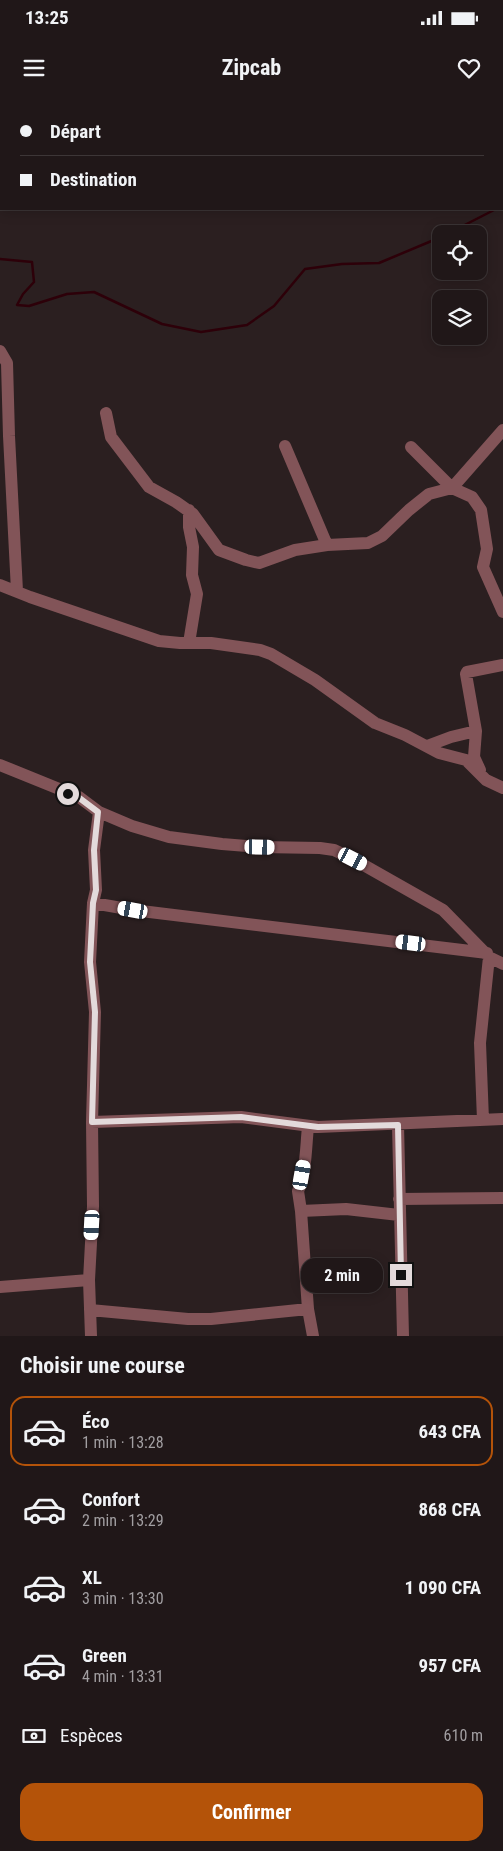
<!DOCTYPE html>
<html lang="fr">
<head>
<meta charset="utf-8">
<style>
	:root { --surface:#201718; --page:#282021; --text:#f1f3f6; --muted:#a29fa2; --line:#3d3637; --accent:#b45309 }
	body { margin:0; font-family:"Roboto Condensed",sans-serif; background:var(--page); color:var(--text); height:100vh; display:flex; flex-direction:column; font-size:19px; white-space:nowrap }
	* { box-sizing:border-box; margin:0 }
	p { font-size:16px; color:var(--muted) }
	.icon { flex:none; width:28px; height:28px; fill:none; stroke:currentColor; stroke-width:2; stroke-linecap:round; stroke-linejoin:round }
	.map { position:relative; height:1236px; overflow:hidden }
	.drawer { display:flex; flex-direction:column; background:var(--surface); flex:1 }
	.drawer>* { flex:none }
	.top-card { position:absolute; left:0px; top:0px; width:504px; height:110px; box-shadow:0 2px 12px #0003,0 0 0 1px var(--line); display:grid; align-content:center; height:110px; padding:0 20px; background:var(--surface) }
	.tools { position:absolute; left:432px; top:125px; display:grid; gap:10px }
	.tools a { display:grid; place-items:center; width:55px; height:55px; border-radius:10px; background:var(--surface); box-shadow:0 2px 12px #0003,0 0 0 1px var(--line); font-size:25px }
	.end { position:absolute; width:22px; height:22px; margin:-11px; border:6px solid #e3dadb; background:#111; box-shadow:0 0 0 2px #111 }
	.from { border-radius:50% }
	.bubble { position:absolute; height:35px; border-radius:15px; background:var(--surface); box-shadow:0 2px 12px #0003,0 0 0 1px var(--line); font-size:16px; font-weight:700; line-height:35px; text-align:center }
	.car { position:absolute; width:15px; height:30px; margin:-15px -8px; border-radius:6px; box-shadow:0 0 4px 1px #0007; background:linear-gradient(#fff 24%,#345 0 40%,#fff 0 76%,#345 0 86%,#fff 0) }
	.top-card b { display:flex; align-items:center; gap:18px; height:48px; font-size:19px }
	.top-card b+b { border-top:1px solid var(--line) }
	.top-card i { width:12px; height:12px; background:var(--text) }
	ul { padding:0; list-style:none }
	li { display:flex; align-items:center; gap:15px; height:70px; margin:0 10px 8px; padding:0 10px; border:2px solid transparent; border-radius:15px }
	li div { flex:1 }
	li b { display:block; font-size:19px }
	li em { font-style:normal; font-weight:700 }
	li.on { border-color:var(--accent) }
	li>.icon { width:45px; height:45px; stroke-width:1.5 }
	h2 { padding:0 20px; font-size:22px; line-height:60px }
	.pay { display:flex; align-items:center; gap:12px; height:55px; padding:0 20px; font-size:19px }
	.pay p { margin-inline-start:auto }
	.action { display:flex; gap:10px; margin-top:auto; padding:10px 20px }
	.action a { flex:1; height:58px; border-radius:15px; background:var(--accent); color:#fff; font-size:20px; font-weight:700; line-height:58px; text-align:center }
	.status { display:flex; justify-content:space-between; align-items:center; height:35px; padding:0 25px; background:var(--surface); direction:ltr }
	.status svg { height:14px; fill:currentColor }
	header { display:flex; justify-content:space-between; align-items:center; height:65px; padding:0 20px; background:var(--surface); font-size:22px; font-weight:700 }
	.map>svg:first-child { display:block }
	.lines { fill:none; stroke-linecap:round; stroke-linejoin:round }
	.stream { stroke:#2d0009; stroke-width:2.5 }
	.minor { stroke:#825458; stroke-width:12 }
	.route { stroke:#e3dadb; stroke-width:6 }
</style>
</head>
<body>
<div class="status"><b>13:25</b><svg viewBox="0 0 49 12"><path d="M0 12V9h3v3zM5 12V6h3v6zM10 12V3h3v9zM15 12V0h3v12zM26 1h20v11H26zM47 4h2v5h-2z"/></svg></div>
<header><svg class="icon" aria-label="menu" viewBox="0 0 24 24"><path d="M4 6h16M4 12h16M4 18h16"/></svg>Zipcab<svg class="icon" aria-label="heart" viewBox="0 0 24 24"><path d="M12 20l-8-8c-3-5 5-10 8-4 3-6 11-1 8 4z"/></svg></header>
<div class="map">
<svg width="503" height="1236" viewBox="0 0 503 1236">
	<rect width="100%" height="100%" fill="#2b1f20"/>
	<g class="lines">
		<path class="stream" d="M 502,105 L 503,105
			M 447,134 L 496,109
			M 0,159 L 32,162 L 34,182 L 23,194 L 17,205 L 29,206 L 67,194 L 94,192 L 162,224 L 201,232 L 247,225 L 274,206 L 305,169 L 342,164 L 379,163 L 441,137"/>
		<path class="minor" d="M 375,1 L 388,1
			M 425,1 L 426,0
			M 0,44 L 1,44
			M 0,251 L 7,263 L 9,336 L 17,491
			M 106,313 L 111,337 L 149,387 L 176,402 L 193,414 L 219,450 L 246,460 L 259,463 L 295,450 L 327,445 L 368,443 L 382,436 L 409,410 L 429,394 L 452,388 L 503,330
			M 285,346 L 327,445
			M 411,347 L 452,388 L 472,397 L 481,410 L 487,449 L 483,467 L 503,512
			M 189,410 L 189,427 L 193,447 L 192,475 L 197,494 L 189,543
			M 0,485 L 30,497 L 159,541 L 180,543 L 211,543 L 260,550 L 271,554 L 315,580 L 375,623 L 405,635 L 439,653 L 466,660 L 486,680 L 503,688
			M 427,646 L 451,637 L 476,631
			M 0,665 L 79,697 L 99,712 L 132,726 L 169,737 L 222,744 L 260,747 L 320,748 L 334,750 L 353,759 L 443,810 L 489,857 L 503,864
			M 480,670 L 474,657 L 476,631 L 466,574 L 467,572 L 503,565
			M 93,803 L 133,810 L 487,853
			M 483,1020 L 480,943 L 489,857
			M 92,1022 L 241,1017 L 318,1027 L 503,1019
			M 398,1025 L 403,1236
			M 308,1027 C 306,1044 306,1076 298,1091 L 301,1111 L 308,1209 L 313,1236
			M 399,1099 L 503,1098
			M 301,1111 L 346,1109 L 399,1115
			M 0,1187 L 89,1180
			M 90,1210 L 188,1219 L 211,1219 L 308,1209
			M 91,1236 L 89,1180 L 93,1106 L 92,1022 L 95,912 L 90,862 L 93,803 L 96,790 L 94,750 L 99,712"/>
	</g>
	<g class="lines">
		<path class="route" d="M 68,694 L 78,697 L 98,712 L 94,750 L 96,790 L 93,803 L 90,862 L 95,912 L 92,1022 L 241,1017 L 318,1027 L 398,1025 L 401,1175"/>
	</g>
</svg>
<div class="tools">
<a><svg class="icon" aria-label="locate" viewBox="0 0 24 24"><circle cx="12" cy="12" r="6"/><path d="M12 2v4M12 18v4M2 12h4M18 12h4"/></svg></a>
<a><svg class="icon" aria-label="layers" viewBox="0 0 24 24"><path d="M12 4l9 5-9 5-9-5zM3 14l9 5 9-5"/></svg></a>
</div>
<i class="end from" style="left:68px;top:694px"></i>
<i class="end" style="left:401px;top:1175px"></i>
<div class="bubble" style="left:301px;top:1158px;width:82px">2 min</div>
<i class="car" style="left:260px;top:747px;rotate:91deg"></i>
<i class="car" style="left:353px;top:759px;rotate:117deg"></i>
<i class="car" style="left:133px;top:810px;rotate:280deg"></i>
<i class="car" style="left:411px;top:843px;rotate:277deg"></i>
<i class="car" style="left:302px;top:1075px;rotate:10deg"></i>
<i class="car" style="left:92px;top:1125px;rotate:183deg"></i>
<div class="top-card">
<b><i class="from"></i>Départ</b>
<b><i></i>Destination</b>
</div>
</div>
<section class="drawer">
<h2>Choisir une course</h2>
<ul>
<li class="on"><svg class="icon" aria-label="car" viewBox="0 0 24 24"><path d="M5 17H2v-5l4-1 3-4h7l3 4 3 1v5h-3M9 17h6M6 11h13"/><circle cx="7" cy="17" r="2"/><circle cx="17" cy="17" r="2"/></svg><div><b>Éco</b><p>1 min · 13:28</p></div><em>643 CFA</em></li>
<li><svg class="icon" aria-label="car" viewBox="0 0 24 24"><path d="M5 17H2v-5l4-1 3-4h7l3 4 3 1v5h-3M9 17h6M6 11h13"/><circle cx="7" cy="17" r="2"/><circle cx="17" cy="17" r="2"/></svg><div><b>Confort</b><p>2 min · 13:29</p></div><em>868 CFA</em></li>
<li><svg class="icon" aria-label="car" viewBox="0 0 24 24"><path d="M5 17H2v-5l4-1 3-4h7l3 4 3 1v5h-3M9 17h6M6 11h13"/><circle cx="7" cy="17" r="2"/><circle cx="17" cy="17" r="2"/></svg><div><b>XL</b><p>3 min · 13:30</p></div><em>1 090 CFA</em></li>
<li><svg class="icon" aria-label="car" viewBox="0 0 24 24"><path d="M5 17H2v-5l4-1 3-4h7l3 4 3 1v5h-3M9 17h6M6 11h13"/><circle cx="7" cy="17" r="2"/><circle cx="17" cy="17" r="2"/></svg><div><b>Green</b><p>4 min · 13:31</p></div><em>957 CFA</em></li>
</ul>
<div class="pay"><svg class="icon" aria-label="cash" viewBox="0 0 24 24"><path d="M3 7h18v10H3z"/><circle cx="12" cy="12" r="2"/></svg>Espèces<p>610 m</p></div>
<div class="action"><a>Confirmer</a></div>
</section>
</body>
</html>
